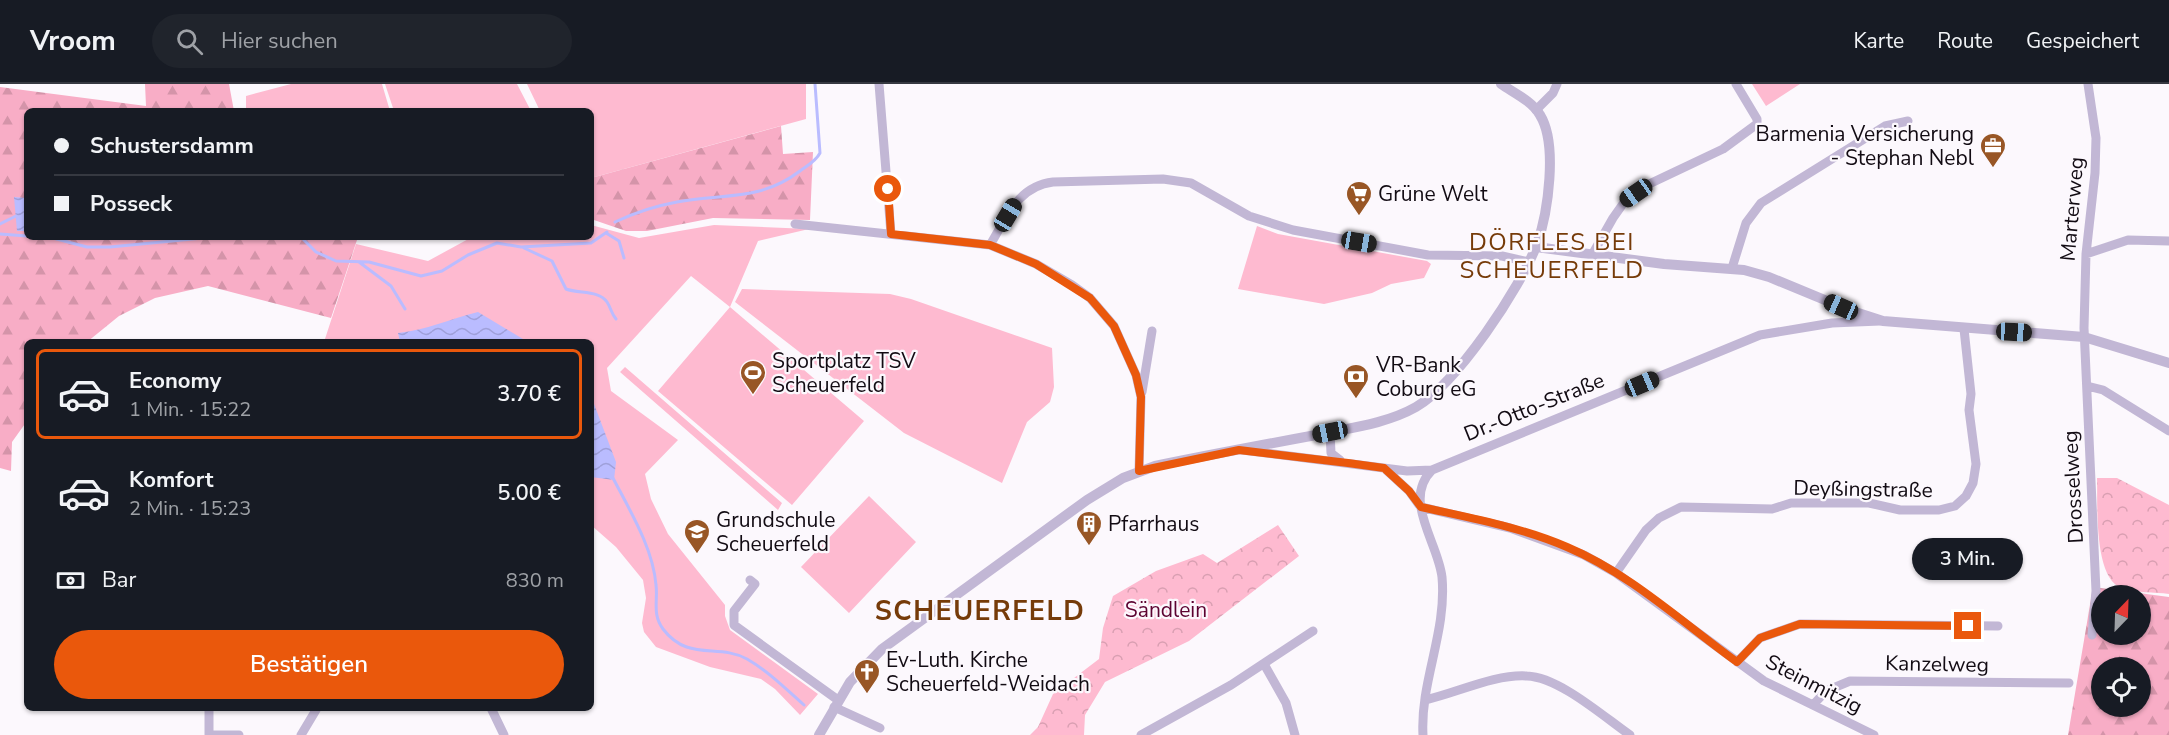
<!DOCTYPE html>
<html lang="de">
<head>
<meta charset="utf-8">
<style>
	:root { --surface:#171b24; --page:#20242c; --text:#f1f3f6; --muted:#9ea1a6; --line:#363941; --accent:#ea580c }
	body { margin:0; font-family:"Nunito Sans",sans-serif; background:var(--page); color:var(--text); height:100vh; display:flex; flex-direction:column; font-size:22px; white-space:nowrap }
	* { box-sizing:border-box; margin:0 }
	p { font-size:20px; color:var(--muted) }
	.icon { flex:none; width:33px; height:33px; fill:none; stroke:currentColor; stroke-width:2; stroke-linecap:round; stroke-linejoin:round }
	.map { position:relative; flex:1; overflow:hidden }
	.side { position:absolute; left:24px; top:255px; width:570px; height:372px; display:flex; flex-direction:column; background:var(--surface); border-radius:9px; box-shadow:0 2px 4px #0004 }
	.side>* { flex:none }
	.guide { position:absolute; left:24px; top:24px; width:570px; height:132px; border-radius:9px; box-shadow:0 2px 4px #0004; display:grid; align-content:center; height:132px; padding:0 30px; background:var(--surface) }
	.needle { width:39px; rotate:23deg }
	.fabs { position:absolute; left:2091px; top:501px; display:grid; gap:12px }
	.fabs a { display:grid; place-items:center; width:60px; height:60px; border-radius:50%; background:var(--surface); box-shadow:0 2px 4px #0004; font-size:30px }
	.end { position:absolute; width:27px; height:27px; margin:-14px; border:8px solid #ea580c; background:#fff; box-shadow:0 0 0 3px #fff }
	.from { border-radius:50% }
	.bubble { position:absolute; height:42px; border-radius:21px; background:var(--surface); box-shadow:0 2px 4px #0004; font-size:20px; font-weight:600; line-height:42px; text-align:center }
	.car { position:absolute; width:18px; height:36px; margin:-18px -9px; border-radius:8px; box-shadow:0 0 4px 2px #0007; background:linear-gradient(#222 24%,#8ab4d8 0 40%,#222 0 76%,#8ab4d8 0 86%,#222 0) }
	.guide b { display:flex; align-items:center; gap:21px; height:57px; font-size:22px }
	.guide b+b { border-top:2px solid var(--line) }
	.guide i { width:15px; height:15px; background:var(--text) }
	ul { padding:10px 0 0; list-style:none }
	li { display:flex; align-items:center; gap:18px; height:90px; margin:0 12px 9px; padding:0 18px; border:3px solid transparent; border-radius:9px }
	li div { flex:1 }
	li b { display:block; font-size:22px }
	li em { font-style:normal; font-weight:600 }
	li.on { border-color:var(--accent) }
	li>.icon { width:54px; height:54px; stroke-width:1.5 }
	.pay { display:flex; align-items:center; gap:15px; height:66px; padding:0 30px; font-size:22px }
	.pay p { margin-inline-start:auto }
	.primary-button { display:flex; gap:12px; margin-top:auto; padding:12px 30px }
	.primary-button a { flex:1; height:69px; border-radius:36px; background:var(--accent); color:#fff; font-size:24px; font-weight:600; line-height:69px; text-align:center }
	header { display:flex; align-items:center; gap:36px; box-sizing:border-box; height:84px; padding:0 30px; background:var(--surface); border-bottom:2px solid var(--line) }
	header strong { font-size:28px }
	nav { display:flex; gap:33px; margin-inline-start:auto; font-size:21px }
	.search { width:420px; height:54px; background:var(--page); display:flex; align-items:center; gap:15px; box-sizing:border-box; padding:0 21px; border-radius:33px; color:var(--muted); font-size:22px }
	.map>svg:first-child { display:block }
	.green { fill:#febad0 }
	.forest { fill:url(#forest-firs); fill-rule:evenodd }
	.park { fill:url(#park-crowns) }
	.water { fill:url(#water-waves) }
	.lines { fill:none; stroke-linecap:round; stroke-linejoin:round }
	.stream { stroke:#babcff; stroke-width:3 }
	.minor { stroke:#c2b7d5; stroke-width:9 }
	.tertiary { stroke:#c2b7d5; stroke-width:10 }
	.route { stroke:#ea580c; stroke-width:8 }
	.labels { text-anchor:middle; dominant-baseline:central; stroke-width:4.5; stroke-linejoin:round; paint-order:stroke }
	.poi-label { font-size:21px; fill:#120b13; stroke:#fcf8fd; text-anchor:start }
	.street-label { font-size:21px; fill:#120b13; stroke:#fcf8fd }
	.park-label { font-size:21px; fill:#5c0331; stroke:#fcf8fd }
	.quarter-label { font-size:24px; letter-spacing:1.5px; fill:#763b09; stroke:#fcf8fd }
	.district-label { font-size:27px; font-weight:bold; letter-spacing:1.5px; fill:#763b09; stroke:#fcf8fd }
</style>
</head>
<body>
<header>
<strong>Vroom</strong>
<div class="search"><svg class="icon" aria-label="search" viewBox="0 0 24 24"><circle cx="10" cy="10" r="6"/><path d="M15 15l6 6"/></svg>Hier suchen</div>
<nav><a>Karte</a><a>Route</a><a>Gespeichert</a></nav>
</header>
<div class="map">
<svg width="2169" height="651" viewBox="0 0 2169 651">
	<defs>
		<pattern id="forest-firs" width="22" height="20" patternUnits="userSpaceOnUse" patternTransform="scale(1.5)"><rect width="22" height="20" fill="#f8adc6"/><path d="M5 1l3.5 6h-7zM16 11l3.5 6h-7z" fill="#d494a9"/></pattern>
		<pattern id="park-crowns" width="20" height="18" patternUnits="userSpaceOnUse" patternTransform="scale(1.5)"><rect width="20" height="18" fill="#febad0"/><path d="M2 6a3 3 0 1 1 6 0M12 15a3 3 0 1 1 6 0" fill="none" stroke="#d99fb2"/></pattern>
		<pattern id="water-waves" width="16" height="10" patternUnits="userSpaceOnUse" patternTransform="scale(1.5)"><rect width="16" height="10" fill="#babcff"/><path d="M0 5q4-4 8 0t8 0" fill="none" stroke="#9fa0da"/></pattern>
	</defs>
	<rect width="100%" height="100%" fill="#fcf8fd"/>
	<path class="green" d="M 291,0 L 382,0 L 390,27 L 246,27 L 246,12 Z
		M 385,0 L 517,0 L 531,27 L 394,27 Z
		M 527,0 L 806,0 L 806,35 L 591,94 L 591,27 L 540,27 Z
		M 1752,0 L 1800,0 L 1766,22 Z
		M 591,141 L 639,154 L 714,141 L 809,145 L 758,157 L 730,223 L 864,337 L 792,421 L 658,307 L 730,223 L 691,192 L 607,284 L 611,307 L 678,356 L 645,390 L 651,415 L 668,450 L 725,521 L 725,532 L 730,546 L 818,610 L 800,631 L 775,605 L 761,595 L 710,583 L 656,563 L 644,548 L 642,539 L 646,514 L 643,496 L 616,463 L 591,441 L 591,258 L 324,258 L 356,160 L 428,177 L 472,153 L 591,153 Z
		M 1257,142 L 1278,150 L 1427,177 L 1431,180 L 1424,194 L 1391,200 L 1372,209 L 1324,220 L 1238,205 Z
		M 742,205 L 890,210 L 911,215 L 1052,264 L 1054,303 L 1050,318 L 1027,338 L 1002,399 L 904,349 L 735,218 Z
		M 625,283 L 782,419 L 778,426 L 620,288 Z
		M 869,412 L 916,458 L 849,529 L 801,483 Z"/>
	<path class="forest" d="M 145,0 L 229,0 L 234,27 L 27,27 L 27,153 L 358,153 L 331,234 L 208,202 L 155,214 L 119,232 L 87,258 L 27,258 L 27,337 L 12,358 L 11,387 L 0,384 L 0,3 L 146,22 Z
		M 781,42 L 783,70 L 813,68 L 810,136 L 713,134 L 647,147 L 626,147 L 591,135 L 591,94 Z
		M 2093,503 L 2169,513 L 2169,651 L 2068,651 ZM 2102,512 L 2140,512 L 2140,550 L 2102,550 ZM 2102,584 L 2140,584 L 2140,622 L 2102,622 Z"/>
	<path class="park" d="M 2097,394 L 2117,394 L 2169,421 L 2169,510 C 2154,508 2136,509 2122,504 C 2093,495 2098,419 2097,394 Z
		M 1278,441 L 1299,472 L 1189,557 L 1105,598 L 1085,631 L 1084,651 L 1030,651 L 1038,643 L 1053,610 L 1099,575 L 1103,544 L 1113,512 L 1156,487 L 1203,470 L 1217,479 Z"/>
	<path class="water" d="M 14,113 L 27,114 L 27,147 L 17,147 Z
		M 478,228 L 528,258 L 400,258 L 398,249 C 426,246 450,235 478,228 Z
		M 591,312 L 616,378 L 614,396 L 591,393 Z"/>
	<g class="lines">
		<path class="stream" d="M 615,138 C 634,129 655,122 677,118 C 723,109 759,118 800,87 C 807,82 816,77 820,69 L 815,0
			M 0,140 L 16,132
			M 606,149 L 619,157 L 624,174
			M 0,150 L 27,152
			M 49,153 L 87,163 L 110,163 L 213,153
			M 301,153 L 316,168 L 336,177 L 369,178 L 421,192 L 442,187 L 468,171 L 497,159 L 521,163 L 591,159 L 607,148
			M 524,164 L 552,177 L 566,205 C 579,210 599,206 607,218 C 611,224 611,229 616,235
			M 359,178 L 391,202 L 405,225
			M 613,394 C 630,427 653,464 656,501 C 658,517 652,530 663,545 C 688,578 718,559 747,575 C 768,587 786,605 804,621"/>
		<path class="minor" d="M 879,0 L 891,150
			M 2088,0 L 2096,54 L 2095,89 L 2086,170 L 2084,244 L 2096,507 L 2092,551
			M 1536,26 L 1553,9 L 1557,0
			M 795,140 L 990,161 L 1036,180 L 1072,201 L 1090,214 L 1114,242 L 1136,291 L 1141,313 L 1139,387
			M 990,161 C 1007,133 1018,102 1053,98 L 1163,95 L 1191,99 L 1249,132 L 1293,146 L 1428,171 L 1502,172 L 1529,178
			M 2086,170 L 2128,156 L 2169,157
			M 1592,171 L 1613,134 L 1625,117 L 1647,101 L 1723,65 L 1757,40 L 1757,35 L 1736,0
			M 1732,184 L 1746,139 L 1761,119 L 1885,42 L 1908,37
			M 2087,302 L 2103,306 L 2169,347
			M 1142,308 L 1152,247
			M 1330,348 L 1331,369 L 1340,376
			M 1242,366 L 1407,387 L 1432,386 L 1760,251 L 1832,239 L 1880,237
			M 1384,384 L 1409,407 L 1419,421
			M 1421,423 L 1510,444 L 1584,471 L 1616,489 L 1764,597 L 1874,651
			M 1616,489 L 1646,446 L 1659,434 L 1681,423 L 1772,425 L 1791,419 L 1869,419 L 1900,426 L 1939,426 L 1955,422 L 1966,412 L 1973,399 L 1976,380 L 1969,326 L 1971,310 L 1964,245
			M 750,496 L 755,500 L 734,527 L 734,541 L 838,616
			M 1737,578 L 1760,554 L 1800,540 L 1998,542
			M 1264,580 L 1286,619 L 1295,651
			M 1425,616 C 1457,609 1494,590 1527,592 C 1559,593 1604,633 1630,651
			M 1813,621 L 1826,607 L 1850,597 L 2069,599
			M 834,623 L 880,644
			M 209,624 L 209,650
			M 491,624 L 504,651
			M 209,651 L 239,651
			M 301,651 L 316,626
			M 1141,651 L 1231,601 L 1313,547
			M 1423,651 C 1420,597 1447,549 1442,493 C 1438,458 1402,416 1432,386"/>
		<path class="tertiary" d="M 1536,163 L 1664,180 L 1744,186 L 1769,193 L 1849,226 L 1883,237 L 2084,253 L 2169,279
			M 819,651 L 850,598 L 882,565 L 1087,416 L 1123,394 L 1155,382 C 1208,371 1262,361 1316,351 C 1349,344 1386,340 1416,323 C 1457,299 1520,205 1537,160 C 1548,129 1558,60 1540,31 C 1532,17 1514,9 1501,0"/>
	</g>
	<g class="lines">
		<path class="route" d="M 888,105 L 891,150 L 990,161 L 1036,180 L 1090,214 L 1114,242 L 1136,291 L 1141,313 L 1139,387 L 1239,366 L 1348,379 L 1384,384 L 1409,407 L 1421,423 C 1470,434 1521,443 1567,463 C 1629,489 1683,539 1737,578 L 1760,554 L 1800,540 L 1968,542"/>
	</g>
	<defs>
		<symbol id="office-pin" viewBox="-11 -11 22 30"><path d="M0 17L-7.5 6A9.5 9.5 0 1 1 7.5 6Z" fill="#985625" stroke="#fcf8fd"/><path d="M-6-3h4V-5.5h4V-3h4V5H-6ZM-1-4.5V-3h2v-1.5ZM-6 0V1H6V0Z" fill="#fff"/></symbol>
		<symbol id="supermarket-pin" viewBox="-11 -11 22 30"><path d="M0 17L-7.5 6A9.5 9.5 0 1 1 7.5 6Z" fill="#985625" stroke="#fcf8fd"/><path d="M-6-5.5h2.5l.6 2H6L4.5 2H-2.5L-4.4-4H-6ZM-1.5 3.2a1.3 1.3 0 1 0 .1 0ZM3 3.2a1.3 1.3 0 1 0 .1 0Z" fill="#fff"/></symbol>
		<symbol id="stadium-pin" viewBox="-11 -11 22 30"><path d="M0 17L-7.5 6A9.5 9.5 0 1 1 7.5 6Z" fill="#985625" stroke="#fcf8fd"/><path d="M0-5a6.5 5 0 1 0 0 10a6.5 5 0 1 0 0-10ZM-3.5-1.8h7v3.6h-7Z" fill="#fff"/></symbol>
		<symbol id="bank-pin" viewBox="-11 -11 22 30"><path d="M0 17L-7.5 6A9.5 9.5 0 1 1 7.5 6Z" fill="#985625" stroke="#fcf8fd"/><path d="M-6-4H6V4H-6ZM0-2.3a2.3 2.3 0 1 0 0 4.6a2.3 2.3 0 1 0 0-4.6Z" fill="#fff"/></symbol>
		<symbol id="building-pin" viewBox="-11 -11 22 30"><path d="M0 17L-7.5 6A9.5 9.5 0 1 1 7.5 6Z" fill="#985625" stroke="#fcf8fd"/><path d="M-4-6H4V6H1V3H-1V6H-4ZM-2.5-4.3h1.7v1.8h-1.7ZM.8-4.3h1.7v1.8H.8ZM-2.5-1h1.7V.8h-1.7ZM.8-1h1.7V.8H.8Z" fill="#fff"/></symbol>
		<symbol id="school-pin" viewBox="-11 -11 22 30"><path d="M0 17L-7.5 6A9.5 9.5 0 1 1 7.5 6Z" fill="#985625" stroke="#fcf8fd"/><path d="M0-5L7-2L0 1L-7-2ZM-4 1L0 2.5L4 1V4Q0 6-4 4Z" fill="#fff"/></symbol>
		<symbol id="church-pin" viewBox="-11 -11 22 30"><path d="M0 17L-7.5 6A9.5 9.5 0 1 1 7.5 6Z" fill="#985625" stroke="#fcf8fd"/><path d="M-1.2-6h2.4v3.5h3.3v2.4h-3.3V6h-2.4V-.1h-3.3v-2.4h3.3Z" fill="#fff"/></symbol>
	</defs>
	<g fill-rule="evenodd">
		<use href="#office-pin" x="1978" y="47" width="30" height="40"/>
		<use href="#supermarket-pin" x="1344" y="95" width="30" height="40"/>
		<use href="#stadium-pin" x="738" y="274" width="30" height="40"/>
		<use href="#bank-pin" x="1341" y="278" width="30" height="40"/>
		<use href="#building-pin" x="1074" y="425" width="30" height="40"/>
		<use href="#school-pin" x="682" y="433" width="30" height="40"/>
		<use href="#church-pin" x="852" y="573" width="30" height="40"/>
	</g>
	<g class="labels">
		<g class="poi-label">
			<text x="1974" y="50" text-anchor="end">Barmenia Versicherung<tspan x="1974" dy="24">- Stephan Nebl</tspan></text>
			<text x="1378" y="110">Grüne Welt</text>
			<text x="772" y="277">Sportplatz TSV<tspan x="772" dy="24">Scheuerfeld</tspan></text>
			<text x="1376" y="281">VR-Bank<tspan x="1376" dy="24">Coburg eG</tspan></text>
			<text x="716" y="436">Grundschule<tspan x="716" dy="24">Scheuerfeld</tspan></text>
			<text x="1108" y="440">Pfarrhaus</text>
			<text x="886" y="576">Ev-Luth. Kirche<tspan x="886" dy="24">Scheuerfeld-Weidach</tspan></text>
		</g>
		<g class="street-label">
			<text transform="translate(2072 125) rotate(-85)">Marterweg</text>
			<text transform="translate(1534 323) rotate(-22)">Dr.-Otto-Straße</text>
			<text transform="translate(2073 403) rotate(-93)">Drosselweg</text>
			<text transform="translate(1863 405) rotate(1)">Deyßingstraße</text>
			<text transform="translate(1937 580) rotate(1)">Kanzelweg</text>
			<text transform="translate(1814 600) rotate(27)">Steinmitzig</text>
		</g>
		<g class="park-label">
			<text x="1166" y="526">Sändlein</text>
		</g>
		<g class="quarter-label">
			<text x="1552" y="158">DÖRFLES BEI<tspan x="1552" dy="28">SCHEUERFELD</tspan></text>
		</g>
		<g class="district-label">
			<text x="980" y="527">SCHEUERFELD</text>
		</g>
	</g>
</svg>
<div class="fabs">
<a><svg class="needle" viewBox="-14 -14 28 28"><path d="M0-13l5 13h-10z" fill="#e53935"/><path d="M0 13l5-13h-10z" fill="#9ea1a6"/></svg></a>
<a><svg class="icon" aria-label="locate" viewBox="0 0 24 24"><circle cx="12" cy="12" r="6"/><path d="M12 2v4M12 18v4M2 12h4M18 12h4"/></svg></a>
</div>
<i class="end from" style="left:888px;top:105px"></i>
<i class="end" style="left:1968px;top:542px"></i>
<div class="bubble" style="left:1912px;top:454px;width:111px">3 Min.</div>
<i class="car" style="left:1636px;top:109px;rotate:235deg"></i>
<i class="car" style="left:1008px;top:131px;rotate:31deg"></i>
<i class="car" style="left:1359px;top:158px;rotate:100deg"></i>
<i class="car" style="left:1841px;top:223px;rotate:294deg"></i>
<i class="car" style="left:2014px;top:248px;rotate:93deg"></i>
<i class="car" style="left:1642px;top:300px;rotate:67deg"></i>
<i class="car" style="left:1330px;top:348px;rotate:259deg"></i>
<div class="guide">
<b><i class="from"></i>Schustersdamm</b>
<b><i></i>Posseck</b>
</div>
<section class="side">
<ul>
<li class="on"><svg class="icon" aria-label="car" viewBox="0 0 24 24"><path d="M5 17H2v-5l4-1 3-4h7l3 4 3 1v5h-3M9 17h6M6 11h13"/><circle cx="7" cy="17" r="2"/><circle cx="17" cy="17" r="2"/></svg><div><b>Economy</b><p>1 Min. · 15:22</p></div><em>3.70 €</em></li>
<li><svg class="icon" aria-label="car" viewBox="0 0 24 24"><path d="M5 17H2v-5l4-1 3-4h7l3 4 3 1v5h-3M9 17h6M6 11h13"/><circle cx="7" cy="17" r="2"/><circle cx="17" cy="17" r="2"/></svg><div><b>Komfort</b><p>2 Min. · 15:23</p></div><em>5.00 €</em></li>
</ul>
<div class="pay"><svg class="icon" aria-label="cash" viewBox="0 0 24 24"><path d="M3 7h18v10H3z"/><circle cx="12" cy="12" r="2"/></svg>Bar<p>830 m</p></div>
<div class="primary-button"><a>Bestätigen</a></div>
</section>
</div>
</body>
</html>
